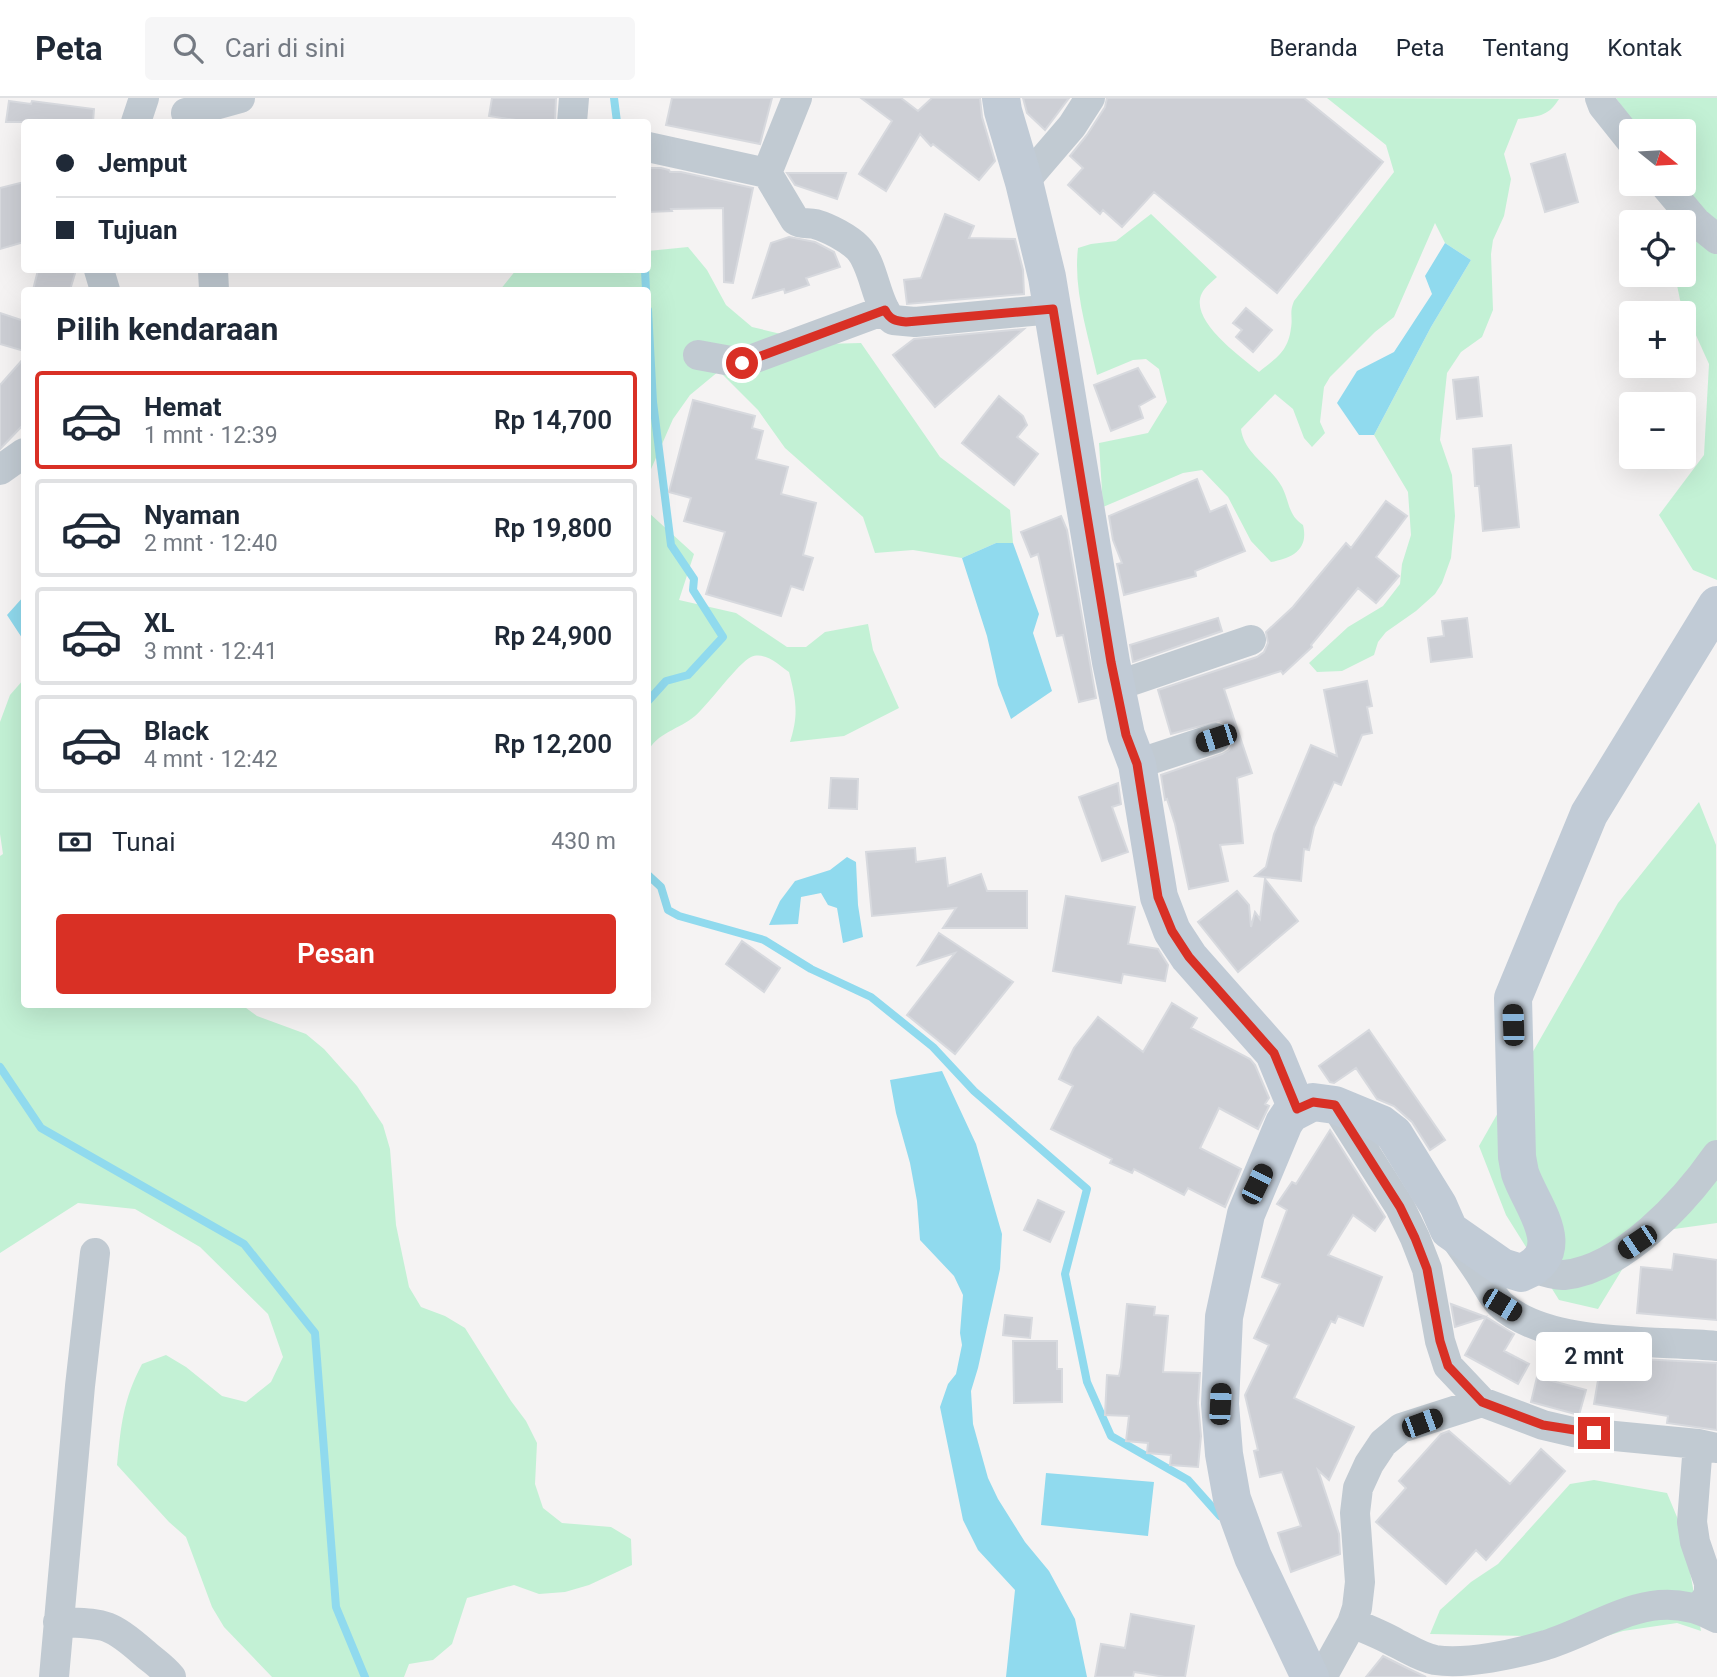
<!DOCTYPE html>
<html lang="id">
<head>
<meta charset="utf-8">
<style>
	:root { --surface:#fff; --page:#f6f6f7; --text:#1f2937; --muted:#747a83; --line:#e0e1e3; --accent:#d93025 }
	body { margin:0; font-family:Roboto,sans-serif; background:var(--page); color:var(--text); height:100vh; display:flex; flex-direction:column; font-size:26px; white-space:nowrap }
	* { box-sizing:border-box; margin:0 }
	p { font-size:23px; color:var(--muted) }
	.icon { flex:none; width:38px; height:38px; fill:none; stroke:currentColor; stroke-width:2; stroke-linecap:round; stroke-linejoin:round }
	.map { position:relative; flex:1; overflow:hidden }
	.details { position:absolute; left:21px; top:189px; width:630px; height:721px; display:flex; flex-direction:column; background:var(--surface); border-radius:7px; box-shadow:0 7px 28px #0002 }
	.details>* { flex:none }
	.top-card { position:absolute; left:21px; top:21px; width:630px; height:154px; border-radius:7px; box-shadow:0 7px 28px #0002; display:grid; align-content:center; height:154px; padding:0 35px; background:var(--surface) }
	.needle { width:46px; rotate:108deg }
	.controls { position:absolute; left:1619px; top:21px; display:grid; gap:14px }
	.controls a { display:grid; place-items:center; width:77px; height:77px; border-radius:7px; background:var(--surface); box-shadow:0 7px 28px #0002; font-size:35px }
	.end { position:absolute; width:32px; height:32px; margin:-16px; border:9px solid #d93025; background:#fff; box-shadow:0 0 0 4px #fff }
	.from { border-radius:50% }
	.bubble { position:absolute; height:49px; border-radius:7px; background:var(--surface); box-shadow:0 7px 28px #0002; font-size:23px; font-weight:600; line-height:49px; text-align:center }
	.car { position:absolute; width:21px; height:42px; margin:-21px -10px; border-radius:9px; box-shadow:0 0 5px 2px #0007; background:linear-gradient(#222 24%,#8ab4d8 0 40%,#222 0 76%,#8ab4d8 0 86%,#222 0) }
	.top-card b { display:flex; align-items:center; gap:24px; height:66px; font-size:26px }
	.top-card b+b { border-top:2px solid var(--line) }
	.top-card i { width:18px; height:18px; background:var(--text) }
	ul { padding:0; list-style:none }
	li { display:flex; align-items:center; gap:21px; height:98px; margin:0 14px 10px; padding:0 21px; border:4px solid var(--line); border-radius:7px }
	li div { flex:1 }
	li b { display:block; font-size:26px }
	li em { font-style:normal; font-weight:600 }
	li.on { border-color:var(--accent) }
	li>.icon { width:63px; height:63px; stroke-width:1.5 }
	h2 { padding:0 35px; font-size:32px; line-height:84px }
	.pay { display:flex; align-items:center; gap:18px; height:77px; padding:0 35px; font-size:26px }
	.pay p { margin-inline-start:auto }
	.primary-button { display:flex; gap:14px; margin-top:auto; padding:14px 35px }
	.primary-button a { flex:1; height:80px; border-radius:7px; background:var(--accent); color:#fff; font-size:28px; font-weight:600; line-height:80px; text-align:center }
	header { display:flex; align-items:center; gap:42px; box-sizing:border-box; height:98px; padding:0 35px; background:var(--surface); border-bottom:2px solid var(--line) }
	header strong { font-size:33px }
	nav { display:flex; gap:38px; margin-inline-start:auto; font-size:24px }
	.search { width:490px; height:63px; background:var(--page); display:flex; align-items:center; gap:18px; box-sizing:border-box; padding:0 24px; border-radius:7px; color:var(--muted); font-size:26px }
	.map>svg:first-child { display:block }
	.green { fill:#c3f1d5 }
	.water { fill:#90daee }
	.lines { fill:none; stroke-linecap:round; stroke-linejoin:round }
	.stream { stroke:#90daee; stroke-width:8 }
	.building { fill:#cdcfd5; stroke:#d7d9de; stroke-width:2 }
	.street { stroke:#c1cad2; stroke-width:30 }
	.secondary { stroke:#c1cbd6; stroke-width:38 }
	.route { stroke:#d93025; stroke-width:9 }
</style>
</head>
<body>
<header>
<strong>Peta</strong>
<div class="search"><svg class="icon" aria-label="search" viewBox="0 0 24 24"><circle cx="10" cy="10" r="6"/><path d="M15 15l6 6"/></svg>Cari di sini</div>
<nav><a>Beranda</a><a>Peta</a><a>Tentang</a><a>Kontak</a></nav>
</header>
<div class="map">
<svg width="1717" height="1579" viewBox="0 0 1717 1579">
	<rect width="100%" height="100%" fill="#f5f3f3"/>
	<path class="green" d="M 1327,0 L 1559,1 C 1548,19 1538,18 1518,21 L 1504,56 L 1511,81 L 1504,118 L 1493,142 L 1491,156 L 1493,212 L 1482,239 L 1461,254 L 1447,275 L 1440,342 L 1452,377 L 1455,418 L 1451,460 L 1442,485 L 1435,496 L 1416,513 L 1386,534 L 1378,544 L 1374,557 L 1342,573 L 1317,574 L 1309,565 L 1348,529 L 1383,508 L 1400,486 L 1402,466 L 1411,437 L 1408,394 L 1374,337 L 1431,229 L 1471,162 L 1445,145 L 1435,125 L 1394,219 L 1375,234 L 1330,279 L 1324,289 L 1320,324 L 1325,335 L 1312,349 L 1304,340 L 1293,311 L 1275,296 L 1241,331 C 1244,356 1270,367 1282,389 C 1290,405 1288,417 1303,427 C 1309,452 1292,460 1271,464 L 1251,443 L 1228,399 L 1202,372 L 1183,375 L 1103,409 L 1099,345 L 1148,335 L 1167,304 L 1159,271 L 1146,261 L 1133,262 L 1097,277 C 1088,236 1073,192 1078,150 L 1091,146 L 1116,143 L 1151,116 L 1217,179 C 1213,183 1205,189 1202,195 C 1188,222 1241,259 1259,274 C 1276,260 1288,254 1291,230 C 1293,218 1289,215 1294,203 L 1394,74 L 1386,47 Z
		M 1616,0 L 1717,0 L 1717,482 L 1693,472 L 1659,417 L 1704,357 L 1709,266 L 1680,202 L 1675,177 L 1684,177 L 1684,124 L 1675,124 L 1680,91 L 1676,86 L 1684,86 L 1684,33 L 1639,33 Z
		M 688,149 L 707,172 L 726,207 L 752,229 L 823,246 L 861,245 L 940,359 L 1010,412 L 1013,445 L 996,445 L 962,460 L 913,452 L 875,455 L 863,419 L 785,350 L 758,312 L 719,273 L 690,297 L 673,321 L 648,378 L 648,192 L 500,192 L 516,172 L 648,172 L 648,153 Z
		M 648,411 L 648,414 L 694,456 L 679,502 L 736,515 L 787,549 L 806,549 L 825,534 L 868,526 L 873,552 L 899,610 L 844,638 L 790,644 C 799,616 796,602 789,574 C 779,567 765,553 751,559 C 738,565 709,606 695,618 C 680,631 656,635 648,654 Z
		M 24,581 L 24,906 L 242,907 L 257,918 L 306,936 L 324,951 L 357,988 L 383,1027 L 390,1051 L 396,1127 L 409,1189 L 421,1209 L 445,1218 L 465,1230 L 511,1303 L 526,1323 L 537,1345 L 535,1386 L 543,1410 L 562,1425 L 611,1429 L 631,1441 L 632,1467 L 589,1487 L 565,1494 L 539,1496 L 514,1487 L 467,1500 L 452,1546 L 433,1562 L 409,1566 L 404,1579 L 272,1579 L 224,1529 L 212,1509 L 186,1439 L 169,1424 L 117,1367 C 121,1327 123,1302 142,1266 L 166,1257 L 186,1269 L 222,1298 L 246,1304 L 271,1284 L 283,1259 L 268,1216 L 200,1149 L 135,1111 L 78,1105 L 0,1155 L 0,758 L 3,756 L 0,736 L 0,624 L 10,597 Z
		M 1699,704 L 1716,747 L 1717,1125 L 1667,1132 L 1634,1152 L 1598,1211 L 1559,1202 L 1506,1117 L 1479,1048 L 1618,805 Z
		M 1594,1382 L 1667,1395 L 1682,1431 L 1701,1533 L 1677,1525 L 1623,1533 L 1552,1555 L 1527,1538 L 1430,1536 L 1440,1512 L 1471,1484 L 1498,1466 L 1570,1386 Z"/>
	<path class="water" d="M 1445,145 L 1471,162 L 1431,229 L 1374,337 L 1359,337 L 1337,305 L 1357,273 L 1394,254 L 1432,196 L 1425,178 Z
		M 996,445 L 1013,445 L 1039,516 L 1033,535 L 1052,593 L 1011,621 L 998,587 L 987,538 L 962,460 Z
		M 24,498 L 24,543 L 7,517 Z
		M 847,759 L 856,764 L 858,807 L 863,839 L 843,845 L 837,810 L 828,807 L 821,795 L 801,799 L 798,826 L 769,827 L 780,803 L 795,783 L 830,772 Z
		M 942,973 L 976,1046 L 1002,1136 L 1000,1171 L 978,1270 L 971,1293 L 973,1326 L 988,1380 L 998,1401 L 1025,1444 L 1049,1473 L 1075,1521 L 1087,1579 L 1006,1579 L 1015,1492 L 978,1452 L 963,1422 L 940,1309 L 948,1286 L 956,1276 L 962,1247 L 960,1235 L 963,1197 L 954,1178 L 920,1142 L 917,1103 L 910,1065 L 896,1015 L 890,982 Z
		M 1046,1375 L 1154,1384 L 1148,1438 L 1041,1427 Z"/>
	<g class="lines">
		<path class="stream" d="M 614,0 L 617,24
			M 645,172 L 646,192
			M 648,212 L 653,304 L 671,447 L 694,481 L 693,492 L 723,539 L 688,577 L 666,583 L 648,603
			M 648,777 L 661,789 L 668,812 L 679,818 L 764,842 L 811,871 L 871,899 L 933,949 L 974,993 L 1087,1091 L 1065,1176 L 1087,1284 L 1111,1338 L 1188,1382 L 1220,1418
			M 0,969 L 41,1030 L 244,1146 L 315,1235 L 336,1509 L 365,1579"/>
	</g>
	<path class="building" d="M 492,0 L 556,0 L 555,24 L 529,24 L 489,18 Z
		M 672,0 L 772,0 L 760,46 L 666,27 Z
		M 861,0 L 901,0 L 918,13 L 932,0 L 980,0 L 982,19 L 995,63 L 979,82 L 933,46 L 931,48 L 920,36 L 886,93 L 859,76 L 892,23 Z
		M 1023,0 L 1069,0 L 1045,32 L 1027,15 Z
		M 1107,0 L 1304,0 L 1383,64 L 1277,195 L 1154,94 L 1122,129 L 1103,112 L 1100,116 L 1068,87 L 1083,70 L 1070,58 L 1087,37 L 1105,9 Z
		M 9,3 L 31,6 L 32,3 L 94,11 L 93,24 L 6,24 Z
		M 1565,56 L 1578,104 L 1545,114 L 1531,66 Z
		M 648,70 L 661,70 L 669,72 L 670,74 L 681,74 L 753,90 L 733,185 L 724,184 L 723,110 L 671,111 L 672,113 L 648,114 Z
		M 787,75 L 846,75 L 837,101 L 795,87 Z
		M 24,84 L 24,144 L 0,151 L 0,90 Z
		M 945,116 L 974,128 L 969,140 L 1015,141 L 1023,172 L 1024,196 L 907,206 L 904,182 L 921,180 Z
		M 789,139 L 815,144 L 834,154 L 840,169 L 806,180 L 809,187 L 785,195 L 784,191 L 753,200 L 771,145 Z
		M 38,172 L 76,172 L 70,192 L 33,192 Z
		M 1246,210 L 1272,232 L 1253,254 L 1236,239 L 1242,232 L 1233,225 Z
		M 0,215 L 24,223 L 24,253 L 0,246 Z
		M 1024,231 L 935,309 L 893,257 L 914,241 Z
		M 24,260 L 24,326 L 0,351 L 0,287 Z
		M 1138,270 L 1155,299 L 1139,308 L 1143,320 L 1111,333 L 1094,287 Z
		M 1478,279 L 1482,318 L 1457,321 L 1453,282 Z
		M 999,298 L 1023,318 L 1027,327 L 1017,339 L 1038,356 L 1014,387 L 962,345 Z
		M 693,302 L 755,318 L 752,330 L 763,333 L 756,361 L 788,369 L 781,396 L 816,405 L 803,457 L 813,460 L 803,492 L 791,488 L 781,518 L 706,496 L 725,434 L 684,423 L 691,400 L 669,394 Z
		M 1511,347 L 1519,429 L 1483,433 L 1479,388 L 1475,388 L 1473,351 Z
		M 1197,381 L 1210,414 L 1226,407 L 1245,453 L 1195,473 L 1196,478 L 1124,497 L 1117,466 L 1122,465 L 1113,442 L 1109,418 Z
		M 1386,403 L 1407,418 L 1376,459 L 1399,478 L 1376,505 L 1358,490 L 1311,547 L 1312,549 L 1283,576 L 1281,573 L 1224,591 L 1252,675 L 1237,680 L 1243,745 L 1220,747 L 1228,783 L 1189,791 L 1175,726 L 1167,701 L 1165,702 L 1161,677 L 1222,656 L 1229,652 L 1233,644 L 1233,635 L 1228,627 L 1219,623 L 1171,636 L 1158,592 L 1257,559 L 1264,554 L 1268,545 L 1266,534 L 1293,509 L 1346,445 L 1351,450 Z
		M 1061,418 L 1067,432 L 1096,600 L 1079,604 L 1063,537 L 1057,538 L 1038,456 L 1031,459 L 1021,434 Z
		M 1218,520 L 1222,533 L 1133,564 L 1130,547 Z
		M 1467,520 L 1472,559 L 1431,564 L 1428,540 L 1444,538 L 1442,523 Z
		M 1367,583 L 1372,608 L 1367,609 L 1372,635 L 1362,637 L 1341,687 L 1334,684 L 1314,729 L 1309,752 L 1304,751 L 1301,783 L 1255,778 L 1266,769 L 1274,736 L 1311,647 L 1337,658 L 1324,592 Z
		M 831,680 L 858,681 L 857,711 L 829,710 Z
		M 1118,685 L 1121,706 L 1112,709 L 1128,754 L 1102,763 L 1079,699 Z
		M 915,750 L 916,764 L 945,760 L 948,788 L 981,776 L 987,793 L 1027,793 L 1027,830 L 943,830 L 956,810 L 872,818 L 866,754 Z
		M 1265,781 L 1298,823 L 1238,874 L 1198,824 L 1237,793 L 1249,807 L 1251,829 L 1255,814 L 1260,821 Z
		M 1066,798 L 1135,809 L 1128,846 L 1158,851 L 1168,867 L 1165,883 L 1123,876 L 1121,885 L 1053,873 Z
		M 939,835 L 1013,884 L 955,956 L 907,917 L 955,855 L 918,867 Z
		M 742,843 L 780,870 L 764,894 L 726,866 Z
		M 1172,905 L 1197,920 L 1191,930 L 1250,961 L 1255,967 L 1269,1000 L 1265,1006 L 1269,1008 L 1258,1031 L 1219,1010 L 1200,1050 L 1241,1071 L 1225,1109 L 1188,1090 L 1184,1097 L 1134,1071 L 1132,1075 L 1110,1065 L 1112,1061 L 1051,1031 L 1073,988 L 1059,981 L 1074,950 L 1098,919 L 1143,954 Z
		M 1369,932 L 1445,1042 L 1430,1052 L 1412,1024 L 1394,1008 L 1377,1001 L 1356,970 L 1334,985 L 1330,984 L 1319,968 Z
		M 1330,1032 L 1385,1119 L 1375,1133 L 1353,1117 L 1328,1157 L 1382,1179 L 1363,1228 L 1338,1218 L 1335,1225 L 1331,1223 L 1294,1300 L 1354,1329 L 1329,1382 L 1318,1372 L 1339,1436 L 1340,1456 L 1291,1474 L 1278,1435 L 1301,1428 L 1282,1374 L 1260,1379 L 1254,1353 L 1258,1352 L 1245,1297 L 1269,1247 L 1254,1240 L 1280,1186 L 1262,1179 L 1287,1112 L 1277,1106 L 1292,1084 L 1296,1086 Z
		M 1038,1102 L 1064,1114 L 1050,1144 L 1024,1132 Z
		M 1674,1156 L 1717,1162 L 1717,1222 L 1637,1215 L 1641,1169 L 1672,1172 Z
		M 1127,1206 L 1155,1209 L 1154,1217 L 1168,1218 L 1163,1274 L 1200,1275 L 1198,1305 L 1201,1338 L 1198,1369 L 1170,1367 L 1171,1357 L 1147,1355 L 1148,1345 L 1126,1343 L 1129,1318 L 1105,1317 L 1107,1277 L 1119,1278 L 1121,1269 Z
		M 1451,1206 L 1486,1219 L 1514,1236 L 1504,1253 L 1529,1266 L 1518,1286 L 1465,1257 L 1486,1219 L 1455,1229 Z
		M 1005,1217 L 1032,1220 L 1030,1240 L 1003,1237 Z
		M 1013,1243 L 1057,1243 L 1057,1271 L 1062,1271 L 1062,1304 L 1014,1305 Z
		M 1602,1259 L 1717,1265 L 1717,1332 L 1667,1325 L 1668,1318 L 1594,1306 Z
		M 1537,1279 L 1586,1292 L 1579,1317 L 1531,1304 Z
		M 1449,1333 L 1510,1386 L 1541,1351 L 1565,1373 L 1486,1462 L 1476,1452 L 1446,1486 L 1376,1424 L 1406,1390 L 1399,1383 L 1441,1336 Z
		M 1131,1516 L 1194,1528 L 1185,1579 L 1165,1579 L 1134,1574 L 1133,1579 L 1095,1579 L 1101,1546 L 1125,1550 Z
		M 1383,1558 L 1407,1570 L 1426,1579 L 1366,1579 Z"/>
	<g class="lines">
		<path class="street" d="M 1600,0 L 1603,8 L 1631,43
			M 186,15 L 240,0
			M 136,24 L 144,0
			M 572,24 L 574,0
			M 648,49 L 767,75 L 795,122 C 802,127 808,124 815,126 C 829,130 848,140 858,150 C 875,167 876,210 893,222 L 915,224 L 1053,211
			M 767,75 L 797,0
			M 1024,84 L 1072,28 L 1090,0
			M 1664,86 L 1696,124 L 1717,141
			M 99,172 L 105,192
			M 213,172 L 214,192
			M 698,257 L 742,265 L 885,212
			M 0,372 L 24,355
			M 1116,588 L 1251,542
			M 1137,666 L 1216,640
			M 1335,1007 L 1400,1109 L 1415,1140 L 1427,1171 L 1440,1243 L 1448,1268 L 1482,1304 L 1543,1327 L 1573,1334 L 1698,1346 L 1717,1350
			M 1458,1144 C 1467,1157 1477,1170 1485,1184 C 1490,1192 1493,1199 1500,1206 C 1548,1250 1654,1242 1717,1248
			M 1533,1170 C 1542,1173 1555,1178 1564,1177 C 1623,1171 1685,1103 1717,1057
			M 1698,1346 L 1692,1424 L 1695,1444 L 1709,1485 L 1709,1496 L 1700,1510
			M 58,1524 C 103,1526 108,1523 143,1554 C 152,1562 163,1569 171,1579
			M 1352,1525 C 1367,1531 1382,1537 1396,1545 C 1409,1551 1420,1559 1435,1562 C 1466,1567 1515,1556 1546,1547 C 1606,1528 1653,1485 1717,1520
			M 54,1579 L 80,1288 L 95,1155
			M 1322,1579 L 1352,1525 L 1357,1510 L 1360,1484 L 1355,1415 L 1358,1390 L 1369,1366 L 1383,1345 L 1401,1330 L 1482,1304"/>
		<path class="secondary" d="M 1001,0 L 1003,13 L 1024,84 L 1047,179 L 1111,564 L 1126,637 L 1137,666 L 1159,799 L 1172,833 L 1189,859 L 1274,955 L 1297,1011
			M 1310,1579 L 1253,1459 L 1232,1401 L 1224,1356 L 1220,1306 L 1224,1219 L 1246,1116 L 1284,1025 L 1290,1016 L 1313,1004 L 1335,1007 L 1381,1026 L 1394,1036 L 1438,1107 L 1449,1132 L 1502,1169 L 1521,1175 C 1573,1154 1531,1108 1520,1075 C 1519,1070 1518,1064 1517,1059 L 1513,900 L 1589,716 L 1717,507"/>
	</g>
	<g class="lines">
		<path class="route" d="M 742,265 L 885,212 C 890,222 896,223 906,224 L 1053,211 L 1111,564 L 1126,637 L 1137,666 L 1158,799 L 1172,833 L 1189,859 L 1274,955 L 1297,1011 L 1313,1004 L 1335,1007 L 1400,1109 L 1415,1140 L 1427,1171 L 1440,1243 L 1448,1268 L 1482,1304 L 1543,1327 L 1594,1335"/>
	</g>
</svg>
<div class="controls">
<a><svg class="needle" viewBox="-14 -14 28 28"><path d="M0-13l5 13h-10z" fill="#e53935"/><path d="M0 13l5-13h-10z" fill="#747a83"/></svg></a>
<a><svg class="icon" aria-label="locate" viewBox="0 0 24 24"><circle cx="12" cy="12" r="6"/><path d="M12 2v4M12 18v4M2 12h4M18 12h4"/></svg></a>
<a>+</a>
<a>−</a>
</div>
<i class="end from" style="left:742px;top:265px"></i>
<i class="end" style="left:1594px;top:1335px"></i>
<div class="bubble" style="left:1536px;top:1234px;width:116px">2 mnt</div>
<i class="car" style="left:1216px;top:640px;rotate:252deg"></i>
<i class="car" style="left:1513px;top:927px;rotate:358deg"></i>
<i class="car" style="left:1257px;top:1086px;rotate:26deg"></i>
<i class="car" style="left:1637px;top:1144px;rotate:236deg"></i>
<i class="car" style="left:1502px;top:1207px;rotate:121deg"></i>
<i class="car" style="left:1220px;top:1306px;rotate:3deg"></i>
<i class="car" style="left:1422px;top:1325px;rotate:70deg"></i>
<div class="top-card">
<b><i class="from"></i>Jemput</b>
<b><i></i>Tujuan</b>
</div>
<section class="details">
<h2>Pilih kendaraan</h2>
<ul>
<li class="on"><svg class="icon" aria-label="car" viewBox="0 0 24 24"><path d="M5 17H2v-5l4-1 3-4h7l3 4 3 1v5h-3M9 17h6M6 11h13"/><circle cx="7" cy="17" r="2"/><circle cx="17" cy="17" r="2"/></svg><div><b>Hemat</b><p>1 mnt · 12:39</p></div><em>Rp 14,700</em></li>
<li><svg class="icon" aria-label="car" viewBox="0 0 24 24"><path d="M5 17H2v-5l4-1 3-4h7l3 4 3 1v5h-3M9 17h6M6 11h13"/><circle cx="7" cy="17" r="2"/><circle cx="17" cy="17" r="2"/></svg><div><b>Nyaman</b><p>2 mnt · 12:40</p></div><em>Rp 19,800</em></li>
<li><svg class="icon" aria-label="car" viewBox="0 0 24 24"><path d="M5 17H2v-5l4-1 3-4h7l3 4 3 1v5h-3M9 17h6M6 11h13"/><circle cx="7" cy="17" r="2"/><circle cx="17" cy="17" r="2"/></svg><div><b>XL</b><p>3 mnt · 12:41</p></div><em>Rp 24,900</em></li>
<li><svg class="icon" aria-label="car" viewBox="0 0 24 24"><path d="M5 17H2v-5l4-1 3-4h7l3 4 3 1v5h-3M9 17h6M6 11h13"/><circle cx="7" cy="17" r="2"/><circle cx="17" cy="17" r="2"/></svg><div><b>Black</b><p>4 mnt · 12:42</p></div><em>Rp 12,200</em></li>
</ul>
<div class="pay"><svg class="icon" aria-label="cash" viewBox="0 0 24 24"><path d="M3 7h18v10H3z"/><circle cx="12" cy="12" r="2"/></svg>Tunai<p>430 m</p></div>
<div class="primary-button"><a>Pesan</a></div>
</section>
</div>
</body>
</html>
